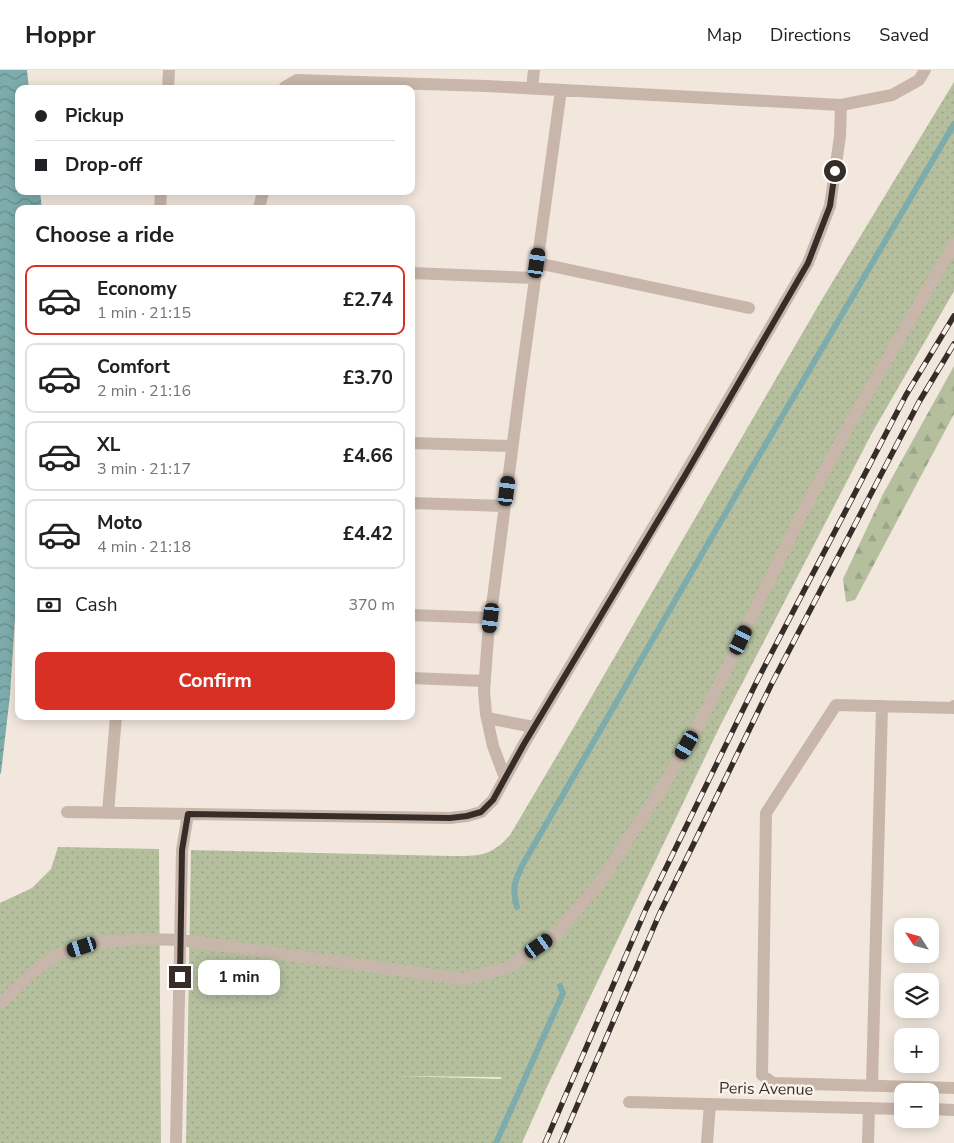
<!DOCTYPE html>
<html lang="en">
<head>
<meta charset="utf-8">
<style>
	:root { --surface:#fff; --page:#f6f6f6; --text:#202124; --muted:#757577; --line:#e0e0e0; --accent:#d93025 }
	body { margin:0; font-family:"Nunito Sans",sans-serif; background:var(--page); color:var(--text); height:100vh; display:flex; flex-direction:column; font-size:19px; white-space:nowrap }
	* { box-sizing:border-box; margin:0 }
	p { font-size:16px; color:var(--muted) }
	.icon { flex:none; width:28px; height:28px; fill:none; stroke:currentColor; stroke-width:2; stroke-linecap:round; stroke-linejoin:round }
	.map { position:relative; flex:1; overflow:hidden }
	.side { position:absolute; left:15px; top:135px; width:400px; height:515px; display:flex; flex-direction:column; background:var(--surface); border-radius:10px; box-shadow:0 2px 12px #0003 }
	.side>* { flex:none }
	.banner { position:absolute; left:15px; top:15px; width:400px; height:110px; border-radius:10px; box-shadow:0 2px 12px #0003; display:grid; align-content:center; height:110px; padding:0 20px; background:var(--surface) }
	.needle { width:32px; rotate:306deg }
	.fabs { position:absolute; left:894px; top:848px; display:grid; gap:10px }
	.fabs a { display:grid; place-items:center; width:45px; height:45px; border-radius:10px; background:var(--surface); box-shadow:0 2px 12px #0003; font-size:25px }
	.end { position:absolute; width:22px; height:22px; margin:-11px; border:6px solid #362d29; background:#fff; box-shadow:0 0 0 2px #fff }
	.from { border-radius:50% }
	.bubble { position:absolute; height:35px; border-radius:10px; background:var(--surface); box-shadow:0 2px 12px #0003; font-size:16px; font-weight:700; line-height:35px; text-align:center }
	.car { position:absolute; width:15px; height:30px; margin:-15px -8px; border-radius:6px; box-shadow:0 0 4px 1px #0007; background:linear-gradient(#222 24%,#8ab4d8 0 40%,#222 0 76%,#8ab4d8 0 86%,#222 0) }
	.banner b { display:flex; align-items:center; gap:18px; height:48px; font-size:19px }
	.banner b+b { border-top:1px solid var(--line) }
	.banner i { width:12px; height:12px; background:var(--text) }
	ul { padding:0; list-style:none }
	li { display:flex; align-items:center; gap:15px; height:70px; margin:0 10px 8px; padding:0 10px; border:2px solid var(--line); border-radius:10px }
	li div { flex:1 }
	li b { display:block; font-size:19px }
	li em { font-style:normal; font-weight:700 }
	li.active { border-color:var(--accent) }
	li>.icon { width:45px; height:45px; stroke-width:1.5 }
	h2 { padding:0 20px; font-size:22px; line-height:60px }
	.pay { display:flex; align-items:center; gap:12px; height:55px; padding:0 20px; font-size:19px }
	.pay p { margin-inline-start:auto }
	.cta { display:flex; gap:10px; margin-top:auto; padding:10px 20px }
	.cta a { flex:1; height:58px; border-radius:10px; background:var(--accent); color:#fff; font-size:20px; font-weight:700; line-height:58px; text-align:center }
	header { display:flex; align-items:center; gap:30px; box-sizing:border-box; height:70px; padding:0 25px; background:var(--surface); border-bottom:1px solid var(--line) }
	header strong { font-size:24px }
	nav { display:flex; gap:28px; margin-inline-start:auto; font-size:18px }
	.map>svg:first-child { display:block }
	.grass { fill:url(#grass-dots); fill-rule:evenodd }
	.forest { fill:url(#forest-firs) }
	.water { fill:url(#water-waves) }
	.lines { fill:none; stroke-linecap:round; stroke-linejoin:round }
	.stream { stroke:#7eacac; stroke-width:6 }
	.service { stroke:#c8b6aa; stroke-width:12 }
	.minor { stroke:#c8b6aa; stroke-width:12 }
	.rail-casing { stroke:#362d29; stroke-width:5.5 }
	.rail { stroke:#f9f1ea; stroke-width:4; stroke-dasharray:11; stroke-linecap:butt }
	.route { stroke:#362d29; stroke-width:6 }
	.labels { text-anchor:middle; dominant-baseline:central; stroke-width:5; stroke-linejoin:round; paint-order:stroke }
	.street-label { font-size:16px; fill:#362d29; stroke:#f9f1ea }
</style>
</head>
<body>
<header>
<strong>Hoppr</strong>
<nav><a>Map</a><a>Directions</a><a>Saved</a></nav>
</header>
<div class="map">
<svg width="954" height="1073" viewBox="0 0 954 1073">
	<defs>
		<pattern id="grass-dots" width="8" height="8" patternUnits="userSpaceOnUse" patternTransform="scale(1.25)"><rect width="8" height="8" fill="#b5bf9e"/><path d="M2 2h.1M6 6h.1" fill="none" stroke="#9ca488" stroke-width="1.8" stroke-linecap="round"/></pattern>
		<pattern id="forest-firs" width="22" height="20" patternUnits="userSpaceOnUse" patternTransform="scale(1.25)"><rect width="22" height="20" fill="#b5bf9e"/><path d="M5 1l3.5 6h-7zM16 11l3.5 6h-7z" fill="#9ca488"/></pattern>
		<pattern id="water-waves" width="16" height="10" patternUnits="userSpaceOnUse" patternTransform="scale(1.25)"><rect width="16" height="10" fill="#7eacac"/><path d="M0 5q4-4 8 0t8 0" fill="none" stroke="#688c8c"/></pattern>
	</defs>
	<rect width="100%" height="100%" fill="#f1e7dd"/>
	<path class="grass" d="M 954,12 L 954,221 L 872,363 L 720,656 L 546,1019 L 522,1073 L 186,1073 L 191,780 L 450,786 C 478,786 491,787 510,765 L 574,657 L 821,231 ZM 397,1006 L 501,1007 L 501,1009 Z
		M 58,777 L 159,779 L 161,1073 L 0,1073 L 0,833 L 32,818 L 51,799 Z"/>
	<path class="forest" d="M 954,296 L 954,344 L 855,530 L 846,532 L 843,509 L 883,424 Z"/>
	<path class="water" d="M 0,0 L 27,0 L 29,19 L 19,19 L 19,121 L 40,121 L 42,139 L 19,139 L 19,487 L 10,625 L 1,703 L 0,704 Z"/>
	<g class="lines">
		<path class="stream" d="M 517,837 C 512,817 514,813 523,794 L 747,406 L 954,54
			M 496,1073 L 563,923 L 560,916"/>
		<path class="service" d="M 168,19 L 169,0
			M 285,19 L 285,17 L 297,10 L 487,16 L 841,35
			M 532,19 L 534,0
			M 160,139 L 161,121
			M 259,139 L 263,121
			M 537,193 L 749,238
			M 411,203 L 535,208
			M 411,373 L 512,376
			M 411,433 L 505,436
			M 411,545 L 491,548
			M 411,608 L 485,611
			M 954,636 L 954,638 L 836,635 L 766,743 L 762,1005 L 773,1013 L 954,1018
			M 487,648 L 534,657
			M 505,708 L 493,676 L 486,644 L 484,621 L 488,567 L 520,318 L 561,20
			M 67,742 L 450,748 L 467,746 L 481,742 L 493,730 L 524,674 L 683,407 L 808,193 L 830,136 L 840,66 L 841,35 L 892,25 L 919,10 L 925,0
			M 108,743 L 116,646
			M 0,934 L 32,903 L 56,885 L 95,873 L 143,869 L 180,870 L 463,909 L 508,898 L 555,865 L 598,815 L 667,710 L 706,641 L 801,445 L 853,348 L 954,174
			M 872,1015 L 882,636
			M 176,1073 L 182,780 L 188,744
			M 707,1073 L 710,1034
			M 868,1073 L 869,1038"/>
		<path class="minor" d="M 629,1032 L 902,1039
			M 930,1039 L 954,1040"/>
		<defs>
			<path id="rail" d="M 545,1073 L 646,839 L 758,609 L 906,325 L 954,246
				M 561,1073 L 659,845 L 771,615 L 919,332 L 954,274"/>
		</defs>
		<use href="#rail" class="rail-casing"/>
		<use href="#rail" class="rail"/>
	</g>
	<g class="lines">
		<path class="route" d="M 180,907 L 182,780 L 188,744 L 450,748 L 467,746 L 481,742 L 493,730 L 524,674 L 684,407 L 808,193 L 830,136 L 835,101"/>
	</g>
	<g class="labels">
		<g class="street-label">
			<text transform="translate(766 1019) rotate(1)">Peris Avenue</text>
		</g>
	</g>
</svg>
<div class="fabs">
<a><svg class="needle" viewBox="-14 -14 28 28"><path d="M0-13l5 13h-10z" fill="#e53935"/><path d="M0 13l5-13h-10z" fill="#757577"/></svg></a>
<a><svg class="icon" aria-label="layers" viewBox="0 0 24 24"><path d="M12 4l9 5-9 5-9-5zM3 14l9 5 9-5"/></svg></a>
<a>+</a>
<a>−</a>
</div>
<i class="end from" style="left:835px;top:101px"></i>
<i class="end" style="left:180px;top:907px"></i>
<div class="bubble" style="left:198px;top:890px;width:82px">1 min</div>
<i class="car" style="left:537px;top:193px;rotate:8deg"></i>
<i class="car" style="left:507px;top:421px;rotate:7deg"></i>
<i class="car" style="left:491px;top:548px;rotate:187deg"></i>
<i class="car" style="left:741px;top:570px;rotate:26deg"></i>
<i class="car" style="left:687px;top:675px;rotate:210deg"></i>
<i class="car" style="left:539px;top:876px;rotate:55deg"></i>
<i class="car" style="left:82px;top:877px;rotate:252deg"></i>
<div class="banner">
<b><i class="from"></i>Pickup</b>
<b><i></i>Drop-off</b>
</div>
<section class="side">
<h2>Choose a ride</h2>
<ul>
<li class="active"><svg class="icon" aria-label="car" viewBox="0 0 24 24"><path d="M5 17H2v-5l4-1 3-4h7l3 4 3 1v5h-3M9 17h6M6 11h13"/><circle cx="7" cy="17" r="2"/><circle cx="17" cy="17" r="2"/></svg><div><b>Economy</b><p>1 min · 21:15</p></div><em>£2.74</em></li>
<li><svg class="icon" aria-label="car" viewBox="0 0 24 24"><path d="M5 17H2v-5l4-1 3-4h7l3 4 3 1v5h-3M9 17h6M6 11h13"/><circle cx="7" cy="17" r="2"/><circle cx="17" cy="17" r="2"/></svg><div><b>Comfort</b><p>2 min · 21:16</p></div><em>£3.70</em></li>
<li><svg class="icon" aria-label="car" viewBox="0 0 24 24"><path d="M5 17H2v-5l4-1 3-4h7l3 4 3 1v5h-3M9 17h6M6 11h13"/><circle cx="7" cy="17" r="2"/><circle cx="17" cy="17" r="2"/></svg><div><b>XL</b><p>3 min · 21:17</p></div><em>£4.66</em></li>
<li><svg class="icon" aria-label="car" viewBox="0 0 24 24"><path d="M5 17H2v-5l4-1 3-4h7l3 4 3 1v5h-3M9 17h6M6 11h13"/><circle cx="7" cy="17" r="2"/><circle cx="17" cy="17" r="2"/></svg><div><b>Moto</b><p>4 min · 21:18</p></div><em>£4.42</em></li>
</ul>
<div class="pay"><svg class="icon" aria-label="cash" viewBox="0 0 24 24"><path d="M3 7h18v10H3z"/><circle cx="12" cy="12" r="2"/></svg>Cash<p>370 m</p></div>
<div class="cta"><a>Confirm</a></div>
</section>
</div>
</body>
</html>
